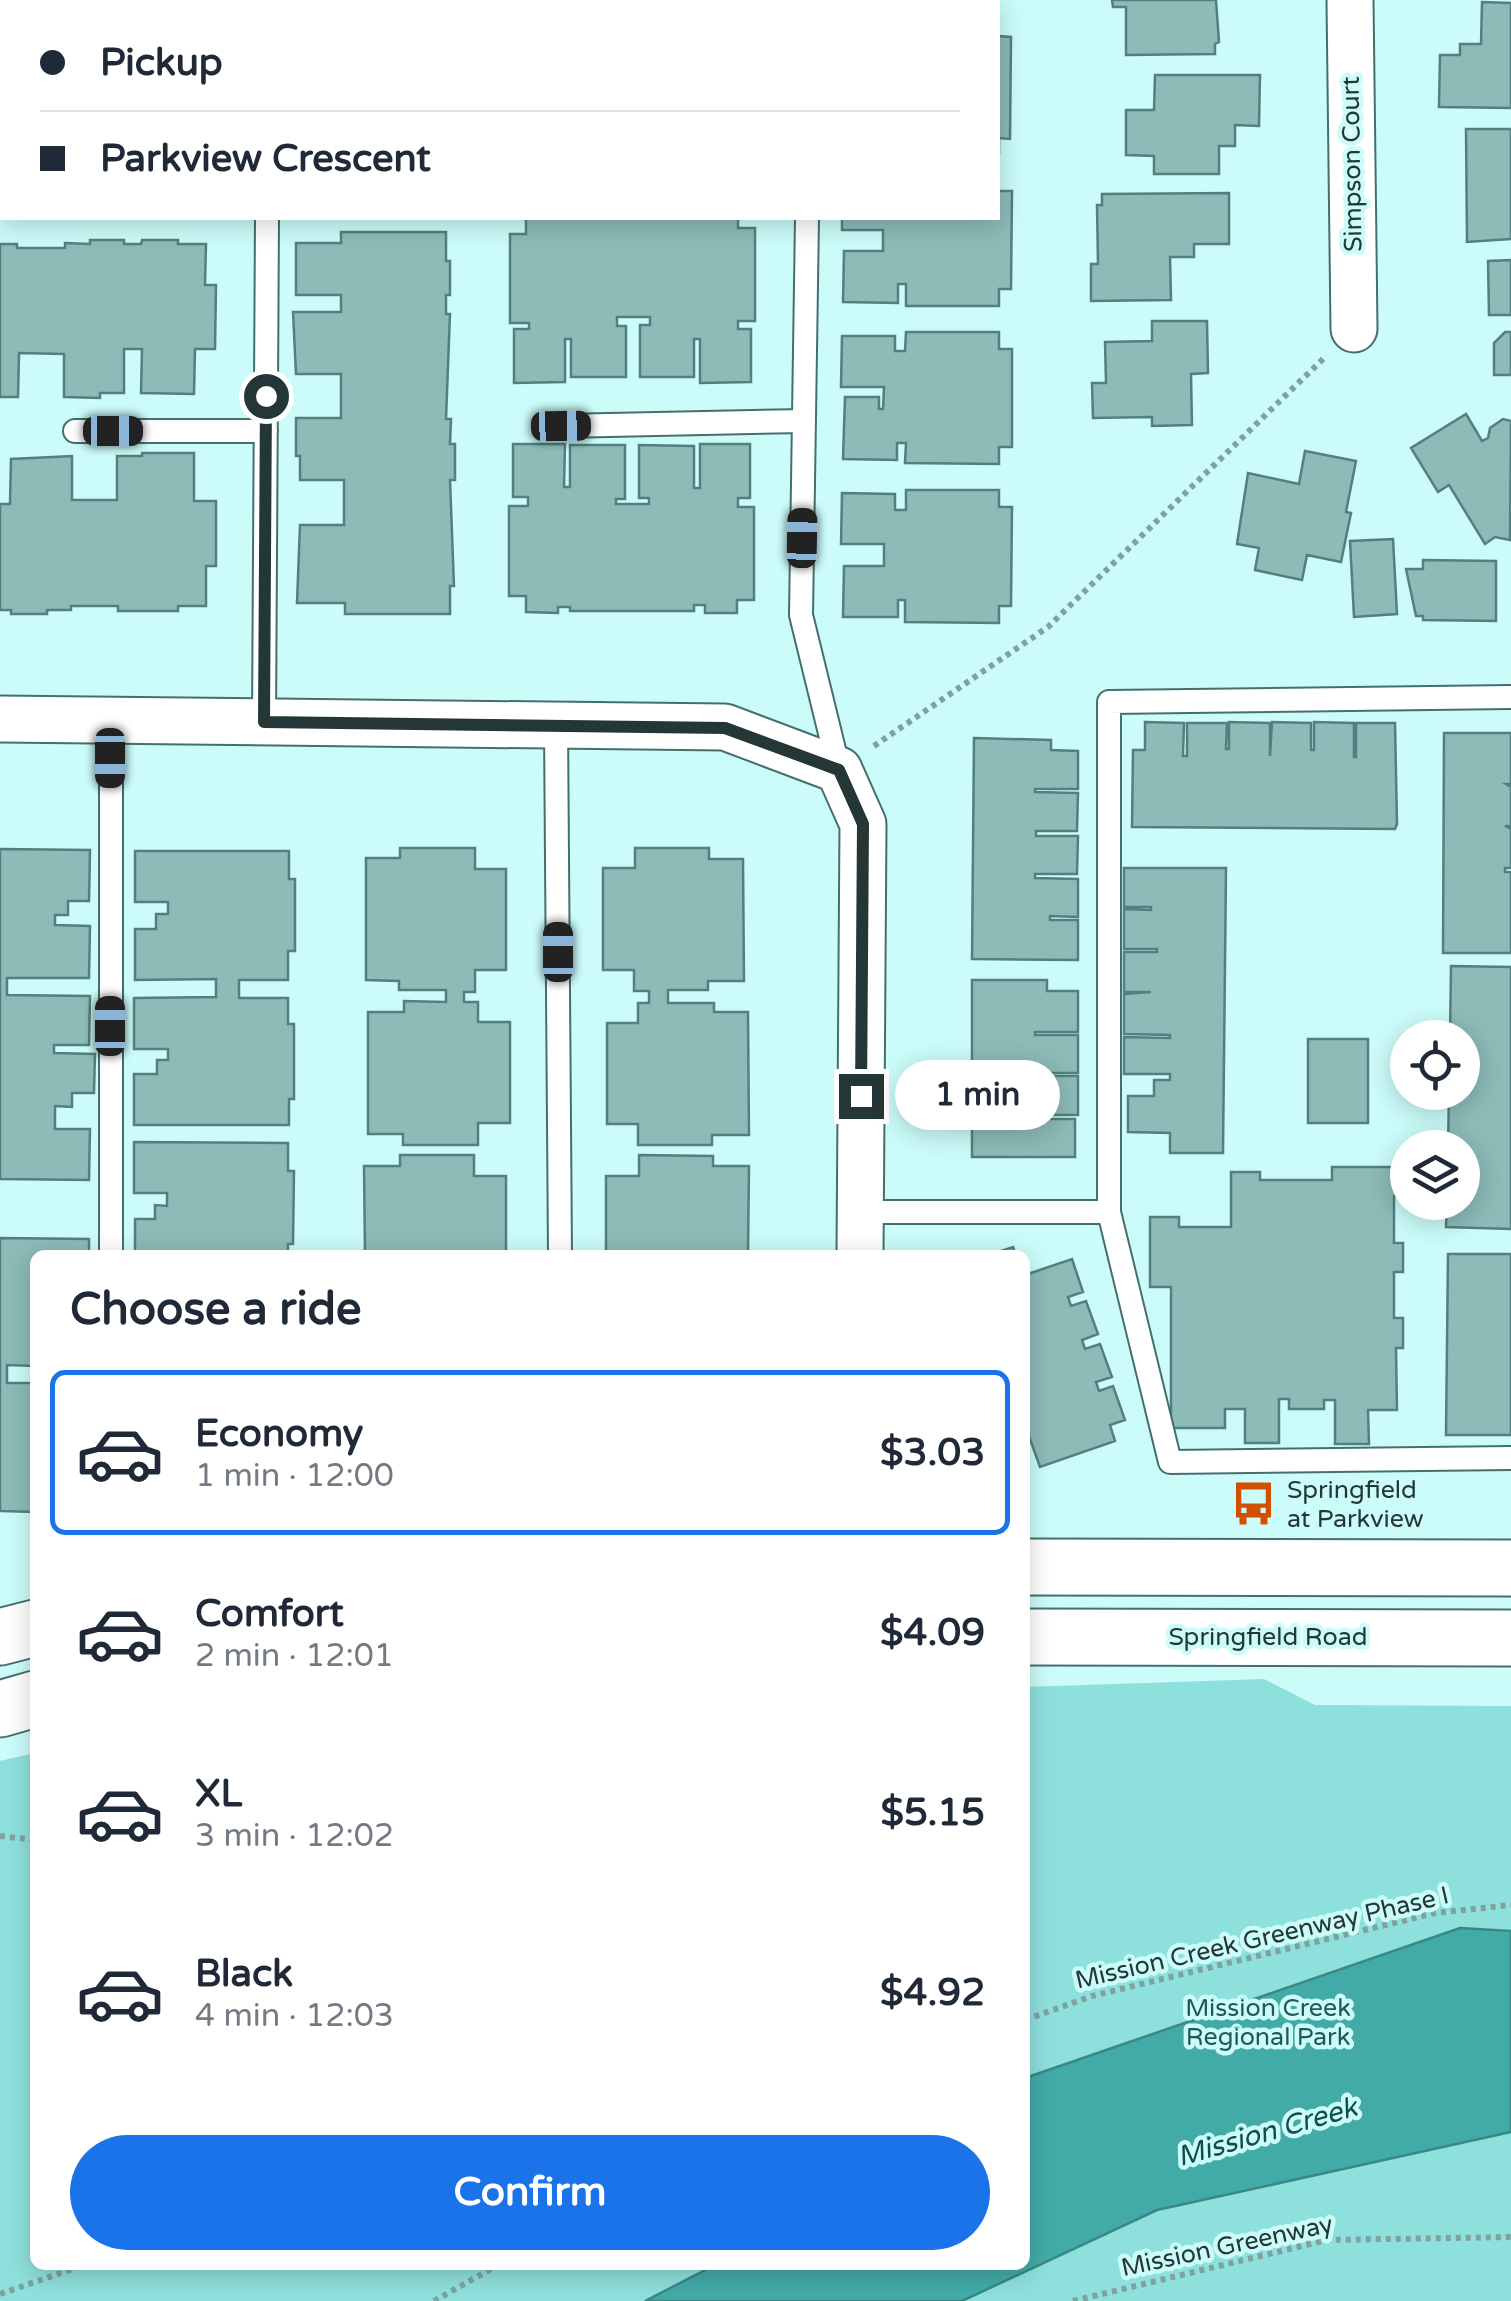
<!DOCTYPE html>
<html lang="en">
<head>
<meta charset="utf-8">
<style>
	:root { --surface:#fff; --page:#f6f6f7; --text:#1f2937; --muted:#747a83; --line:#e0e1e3; --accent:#1a73e8 }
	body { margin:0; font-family:"Varela Round",sans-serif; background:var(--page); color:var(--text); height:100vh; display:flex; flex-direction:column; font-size:38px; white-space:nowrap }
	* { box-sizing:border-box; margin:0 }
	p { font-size:32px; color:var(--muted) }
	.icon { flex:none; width:55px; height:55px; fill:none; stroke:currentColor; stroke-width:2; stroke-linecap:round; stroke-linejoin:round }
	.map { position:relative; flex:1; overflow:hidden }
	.sheet { position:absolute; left:30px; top:1250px; width:1000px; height:1020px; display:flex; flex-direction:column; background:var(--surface); border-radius:15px; box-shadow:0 5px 25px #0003 }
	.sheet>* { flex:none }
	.guide { position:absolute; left:0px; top:0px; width:1000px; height:220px; box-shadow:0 5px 25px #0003; display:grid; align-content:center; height:220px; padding:0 40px; background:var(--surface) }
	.tools { position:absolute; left:1390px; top:1020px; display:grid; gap:20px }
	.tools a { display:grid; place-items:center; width:90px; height:90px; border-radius:50%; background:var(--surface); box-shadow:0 5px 25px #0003; font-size:50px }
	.end { position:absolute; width:45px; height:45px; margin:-22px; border:12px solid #243736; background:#fff; box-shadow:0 0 0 5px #fff }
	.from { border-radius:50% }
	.bubble { position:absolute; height:70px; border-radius:35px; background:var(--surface); box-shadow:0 5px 25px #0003; font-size:32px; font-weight:700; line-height:70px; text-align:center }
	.car { position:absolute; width:30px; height:60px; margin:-30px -15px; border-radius:12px; box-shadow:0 0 8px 2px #0007; background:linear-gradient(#222 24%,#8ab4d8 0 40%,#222 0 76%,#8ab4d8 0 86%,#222 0) }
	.guide b { display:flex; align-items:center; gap:35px; height:95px; font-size:38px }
	.guide b+b { border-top:2px solid var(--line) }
	.guide i { width:25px; height:25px; background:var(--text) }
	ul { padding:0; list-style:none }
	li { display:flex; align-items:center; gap:30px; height:165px; margin:0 20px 15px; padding:0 20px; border:5px solid transparent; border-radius:15px }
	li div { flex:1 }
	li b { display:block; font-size:38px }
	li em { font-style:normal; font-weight:700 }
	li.current { border-color:var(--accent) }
	li>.icon { width:90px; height:90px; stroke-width:1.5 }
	h2 { padding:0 40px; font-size:45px; line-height:120px }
	.action { display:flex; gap:20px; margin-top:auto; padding:20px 40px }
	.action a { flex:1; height:115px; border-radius:60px; background:var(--accent); color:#fff; font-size:40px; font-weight:700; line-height:115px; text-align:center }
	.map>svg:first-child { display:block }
	.green { fill:#8ee0dc }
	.water { fill:#42aba8; stroke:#398886; stroke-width:2.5 }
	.building { fill:#8cbbb8; stroke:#53807e; stroke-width:2.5 }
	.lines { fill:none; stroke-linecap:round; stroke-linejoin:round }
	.service-casing { stroke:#43706e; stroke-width:26 }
	.minor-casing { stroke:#43706e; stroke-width:49 }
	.secondary-casing { stroke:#43706e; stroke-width:59 }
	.path { stroke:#7fa2a0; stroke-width:6; stroke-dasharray:5 5; stroke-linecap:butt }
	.service { stroke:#fff; stroke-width:22 }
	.minor { stroke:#fff; stroke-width:45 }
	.secondary { stroke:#fff; stroke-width:55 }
	.route { stroke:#243736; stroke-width:12 }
	.labels { text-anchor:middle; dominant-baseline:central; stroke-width:9; stroke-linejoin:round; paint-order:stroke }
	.street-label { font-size:25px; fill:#243736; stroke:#cbfcf9 }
	.poi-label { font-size:25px; fill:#243736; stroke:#cbfcf9; text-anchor:start }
	.park-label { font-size:25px; fill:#205a58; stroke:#cbfcf9 }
	.water-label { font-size:28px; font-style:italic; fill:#104e4c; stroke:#cbfcf9 }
</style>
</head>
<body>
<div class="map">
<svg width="1511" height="2301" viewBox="0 0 1511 2301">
	<rect width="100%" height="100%" fill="#cbfcf9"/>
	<path class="green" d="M 1264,1679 L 1315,1705 L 1511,1706 L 1511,2301 L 0,2301 L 0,1761 L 35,1753 L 35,2265 L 1025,2265 L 1025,1687 Z"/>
	<path class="water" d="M 1460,1928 L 1511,1931 L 1511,2132 L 1157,2210 L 962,2301 L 645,2301 L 715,2265 L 1025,2265 L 1025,2078 Z"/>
	<path class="building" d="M 0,0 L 230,0 L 230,2 L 2,2 L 0,60 Z
		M 297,0 L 451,0 L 297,2 Z
		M 515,0 L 626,0 L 626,2 L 515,2 Z
		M 640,0 L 749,0 L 749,2 L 640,2 Z
		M 1112,0 L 1216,0 L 1219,42 L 1215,44 L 1215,54 L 1126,55 L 1126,7 L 1113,7 Z
		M 1482,2 L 1511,3 L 1511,108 L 1439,107 L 1440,55 L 1460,55 L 1460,44 L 1481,44 Z
		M 998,21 L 999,36 L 1011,37 L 1010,139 L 999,138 L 999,154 Z
		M 1155,75 L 1260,75 L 1259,126 L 1235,125 L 1235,146 L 1219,146 L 1219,174 L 1154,174 L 1154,156 L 1126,155 L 1126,110 L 1154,110 Z
		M 1466,129 L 1511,129 L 1511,239 L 1467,242 Z
		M 998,176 L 999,191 L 1012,191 L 1011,289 L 999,289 L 999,306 L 906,306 L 906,284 L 898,284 L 898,303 L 843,302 L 844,251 L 883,251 L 883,230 L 842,230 L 842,218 L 998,218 Z
		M 1229,193 L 1229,244 L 1194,244 L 1194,257 L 1170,257 L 1171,300 L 1091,301 L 1091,264 L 1098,264 L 1097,205 L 1102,205 L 1102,194 Z
		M 526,218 L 738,218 L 738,228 L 755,228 L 755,321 L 738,321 L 738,329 L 751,329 L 751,382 L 700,383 L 700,339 L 694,339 L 694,377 L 640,377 L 640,325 L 650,325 L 650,317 L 617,317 L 617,326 L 626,326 L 626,377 L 571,377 L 571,339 L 565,339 L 565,382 L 514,383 L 514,329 L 529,329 L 529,323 L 510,323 L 510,234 L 526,234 Z
		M 341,232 L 446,232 L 446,261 L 450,261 L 450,295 L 446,295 L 446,314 L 450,314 L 446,419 L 451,419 L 450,444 L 455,444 L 455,480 L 450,480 L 454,586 L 450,586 L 450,614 L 345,614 L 345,603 L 297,603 L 300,525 L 344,525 L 344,480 L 300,480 L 300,456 L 296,456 L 296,418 L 341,418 L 341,374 L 296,374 L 293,312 L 341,312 L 341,295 L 296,295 L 296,243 L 341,243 Z
		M 90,240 L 124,240 L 124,244 L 141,244 L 142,240 L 178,240 L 178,244 L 206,244 L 205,285 L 216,285 L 215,349 L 195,349 L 194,394 L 141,393 L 142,349 L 124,349 L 124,393 L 100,393 L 100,398 L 64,397 L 64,354 L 19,353 L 18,397 L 0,397 L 0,244 L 17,244 L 17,248 L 65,248 L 65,243 L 90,244 Z
		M 1511,260 L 1511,315 L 1489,315 L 1488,261 Z
		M 1152,321 L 1207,321 L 1208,373 L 1191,374 L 1192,425 L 1152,426 L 1152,417 L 1093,418 L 1092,383 L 1106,383 L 1105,342 L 1152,341 Z
		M 906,332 L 999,332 L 999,349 L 1012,349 L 1012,447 L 999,447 L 999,464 L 905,463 L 906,443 L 897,443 L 897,460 L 843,459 L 845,397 L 879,397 L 879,409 L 883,409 L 884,387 L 841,387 L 842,336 L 895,336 L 895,351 L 905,351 Z
		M 1505,332 L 1511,332 L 1511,375 L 1494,375 L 1494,343 Z
		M 1466,414 L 1482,441 L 1488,438 L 1490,428 L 1503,419 L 1511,421 L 1510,540 L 1495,537 L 1485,544 L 1449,485 L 1438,492 L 1411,448 Z
		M 513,444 L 565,444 L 564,487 L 570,487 L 570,445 L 625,445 L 625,499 L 616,499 L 616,504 L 649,504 L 649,498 L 639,498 L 639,445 L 694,446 L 694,488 L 700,488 L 700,444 L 750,444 L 750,498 L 738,498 L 738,507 L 754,507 L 754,600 L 737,600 L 737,613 L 705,613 L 705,605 L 694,605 L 694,611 L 570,611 L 570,607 L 558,607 L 558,613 L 526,612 L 526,596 L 509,596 L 509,506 L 528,506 L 528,497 L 513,497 Z
		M 1305,451 L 1356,461 L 1346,512 L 1351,513 L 1341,562 L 1307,555 L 1302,580 L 1255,570 L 1259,548 L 1237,544 L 1248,473 L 1299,484 Z
		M 142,453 L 194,453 L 194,501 L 216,501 L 216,566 L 206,566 L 206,606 L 178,606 L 178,611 L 118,611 L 118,606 L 71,606 L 71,610 L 47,610 L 47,614 L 11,614 L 11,610 L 0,610 L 0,504 L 10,504 L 11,459 L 72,456 L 72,500 L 117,500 L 117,456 L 142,456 Z
		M 906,490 L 999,490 L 999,507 L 1012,507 L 1011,606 L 999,606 L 999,623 L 905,622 L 905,600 L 898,600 L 898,617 L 843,617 L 844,566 L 884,566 L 884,544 L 841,544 L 842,493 L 895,494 L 895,510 L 906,510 Z
		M 1393,539 L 1397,614 L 1354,617 L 1350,541 Z
		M 1423,560 L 1496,561 L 1496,621 L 1423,620 L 1423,616 L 1416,616 L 1406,569 L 1423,569 Z
		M 1145,722 L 1184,723 L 1183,756 L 1187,756 L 1187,723 L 1227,723 L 1226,749 L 1229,749 L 1229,722 L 1270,723 L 1270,756 L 1272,722 L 1311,723 L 1311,750 L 1314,750 L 1314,722 L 1354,723 L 1354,757 L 1356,757 L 1356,723 L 1395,723 L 1397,824 L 1395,829 L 1132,827 L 1133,750 L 1145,750 Z
		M 1444,733 L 1511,733 L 1511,784 L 1506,784 L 1511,787 L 1511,826 L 1505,826 L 1511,829 L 1511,868 L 1505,868 L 1505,872 L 1511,872 L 1511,953 L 1443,953 Z
		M 974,738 L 1051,740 L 1051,750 L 1078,751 L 1078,789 L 1035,789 L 1035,792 L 1078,793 L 1077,831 L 1036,831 L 1036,836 L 1078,836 L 1077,874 L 1035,874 L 1035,878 L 1078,879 L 1078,917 L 1050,916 L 1050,920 L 1078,920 L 1078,960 L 972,959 Z
		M 400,848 L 475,848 L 475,869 L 506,869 L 506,970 L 475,970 L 475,992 L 464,992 L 464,1002 L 478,1002 L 478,1022 L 510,1022 L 510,1123 L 478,1123 L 478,1145 L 403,1145 L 403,1134 L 368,1134 L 368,1012 L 404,1012 L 404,1001 L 446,1002 L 446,990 L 399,990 L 399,981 L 366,980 L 366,858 L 400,858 Z
		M 635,848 L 709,848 L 709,859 L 743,859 L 744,981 L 708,981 L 708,990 L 668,990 L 668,1003 L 714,1003 L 714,1012 L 748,1012 L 749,1135 L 712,1135 L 712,1145 L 638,1145 L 638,1124 L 607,1124 L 607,1023 L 638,1023 L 638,1003 L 649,1003 L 649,991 L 634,991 L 634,970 L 603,970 L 603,868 L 635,868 Z
		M 0,849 L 90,850 L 89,901 L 68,901 L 68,915 L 55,915 L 55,925 L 90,926 L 89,978 L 7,978 L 7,995 L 90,996 L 89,1045 L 54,1045 L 54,1053 L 95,1054 L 94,1093 L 72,1093 L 72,1107 L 55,1106 L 55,1129 L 90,1129 L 89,1180 L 0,1179 Z
		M 135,851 L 289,851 L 289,879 L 295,879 L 295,951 L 288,951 L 288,980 L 239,980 L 239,998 L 288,998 L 288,1024 L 294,1024 L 294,1099 L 289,1099 L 289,1125 L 134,1125 L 134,1074 L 157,1074 L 157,1060 L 168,1060 L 168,1049 L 134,1049 L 134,998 L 216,997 L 216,979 L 135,980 L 135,929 L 156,929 L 156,914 L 168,914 L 168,902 L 135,902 Z
		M 1124,868 L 1226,868 L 1223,1153 L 1170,1153 L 1170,1133 L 1128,1132 L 1128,1096 L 1154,1096 L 1154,1080 L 1170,1080 L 1170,1074 L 1124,1074 L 1124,1037 L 1170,1038 L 1170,1035 L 1124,1034 L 1124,994 L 1151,992 L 1124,992 L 1124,952 L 1157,952 L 1157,949 L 1124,949 L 1124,909 L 1151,910 L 1151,907 L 1124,907 Z
		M 1451,966 L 1511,967 L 1511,1229 L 1446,1227 L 1447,1202 L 1462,1202 L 1462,1148 L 1448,1148 L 1449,1092 L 1462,1092 L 1462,1038 L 1450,1038 Z
		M 972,980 L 1047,980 L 1047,991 L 1078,991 L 1078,1032 L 1035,1032 L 1035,1035 L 1078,1035 L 1078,1073 L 1034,1073 L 1034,1076 L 1078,1076 L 1078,1115 L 1034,1115 L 1034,1119 L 1075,1119 L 1075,1157 L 972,1157 Z
		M 1308,1039 L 1368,1039 L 1368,1123 L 1308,1123 Z
		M 134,1142 L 288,1143 L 288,1171 L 294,1171 L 293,1244 L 288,1244 L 288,1255 L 135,1255 L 135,1219 L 155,1219 L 155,1205 L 167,1206 L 167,1193 L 134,1193 Z
		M 400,1155 L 474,1155 L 474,1176 L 506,1176 L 506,1255 L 365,1255 L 364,1166 L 400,1166 Z
		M 639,1155 L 713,1156 L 713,1166 L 749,1166 L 748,1255 L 606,1255 L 606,1176 L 639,1176 Z
		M 1332,1167 L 1403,1167 L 1403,1196 L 1394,1196 L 1394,1243 L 1403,1243 L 1403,1272 L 1394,1272 L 1394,1318 L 1403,1318 L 1403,1348 L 1396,1348 L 1397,1410 L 1368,1410 L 1369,1444 L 1335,1444 L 1335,1400 L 1324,1400 L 1324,1409 L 1289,1409 L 1289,1399 L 1279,1399 L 1279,1443 L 1245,1443 L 1245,1409 L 1225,1409 L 1225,1428 L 1171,1428 L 1171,1287 L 1150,1287 L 1150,1217 L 1179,1217 L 1179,1227 L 1231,1227 L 1231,1172 L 1260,1172 L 1260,1180 L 1332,1180 Z
		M 0,1238 L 89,1239 L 89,1255 L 35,1255 L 35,1366 L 7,1365 L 7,1383 L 35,1383 L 35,1512 L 0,1511 Z
		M 1013,1247 L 1016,1255 L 989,1255 Z
		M 1448,1254 L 1511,1254 L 1511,1435 L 1446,1435 Z
		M 1072,1259 L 1083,1292 L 1068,1297 L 1071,1306 L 1086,1301 L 1098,1334 L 1082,1340 L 1085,1349 L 1100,1344 L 1112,1377 L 1096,1382 L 1099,1391 L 1113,1386 L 1125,1420 L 1110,1425 L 1115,1441 L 1040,1467 L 1025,1425 L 1025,1275 Z"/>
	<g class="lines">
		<defs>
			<path id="service" d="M 268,2 L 268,0
				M 811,2 L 811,0
				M 807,218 L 801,615 L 839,770
				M 561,426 L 804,421
				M 75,431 L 266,431
				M 1511,697 L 1109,702 L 1109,1212 L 1170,1462 L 1511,1458
				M 111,720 L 111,1255
				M 264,722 L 267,218
				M 556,725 L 560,1255
				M 860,1212 L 1109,1212"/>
			<path id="minor" d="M 1350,0 L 1354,329
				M 0,719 L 725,727 L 839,770 L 863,824 L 860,1255"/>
			<path id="secondary" d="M 1025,1567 L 1511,1568
				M 0,1637 L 35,1628
				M 1025,1637 L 1511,1638
				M 0,1709 L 35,1699"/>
		</defs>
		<use href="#service" class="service-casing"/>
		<use href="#minor" class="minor-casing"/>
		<use href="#secondary" class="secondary-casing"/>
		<path class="path" d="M 874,746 L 1048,627 L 1325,357
			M 0,1836 L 35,1840
			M 1025,2020 L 1092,1996 L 1435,1913 L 1511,1905
			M 0,2294 L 84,2265
			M 434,2301 L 498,2265
			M 1073,2301 L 1327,2240 L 1511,2237"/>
		<use href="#service" class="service"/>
		<use href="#minor" class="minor"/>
		<use href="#secondary" class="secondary"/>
	</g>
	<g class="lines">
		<path class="route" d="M 266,396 L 264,722 L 725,728 L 839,770 L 863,824 L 861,1096"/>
	</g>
	<defs>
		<symbol id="bus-bare" viewBox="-9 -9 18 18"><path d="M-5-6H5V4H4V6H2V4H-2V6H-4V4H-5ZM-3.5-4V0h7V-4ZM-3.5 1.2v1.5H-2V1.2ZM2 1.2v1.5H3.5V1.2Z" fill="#d24e00" stroke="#cbfcf9" stroke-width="2.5" paint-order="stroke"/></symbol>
	</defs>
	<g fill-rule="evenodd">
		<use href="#bus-bare" x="1222" y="1472" width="63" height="63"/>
	</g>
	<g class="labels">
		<g class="street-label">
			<text transform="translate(1352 164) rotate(-91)">Simpson Court</text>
			<text x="1268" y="1637">Springfield Road</text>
			<text transform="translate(1262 1938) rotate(-13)">Mission Creek Greenway Phase I</text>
			<text transform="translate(1227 2246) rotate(-12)">Mission Greenway</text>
		</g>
		<g class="poi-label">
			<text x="1287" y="1490">Springfield<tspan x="1287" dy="29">at Parkview</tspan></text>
		</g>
		<g class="park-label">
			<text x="1268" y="2008">Mission Creek<tspan x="1268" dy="29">Regional Park</tspan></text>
		</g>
		<g class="water-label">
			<text transform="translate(1267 2132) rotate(-16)">Mission Creek</text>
		</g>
	</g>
</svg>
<div class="tools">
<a><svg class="icon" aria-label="locate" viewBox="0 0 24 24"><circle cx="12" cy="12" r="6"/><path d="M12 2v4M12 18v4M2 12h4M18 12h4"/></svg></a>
<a><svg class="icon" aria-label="layers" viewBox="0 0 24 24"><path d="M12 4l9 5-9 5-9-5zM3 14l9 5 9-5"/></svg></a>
</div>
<i class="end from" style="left:266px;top:396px"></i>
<i class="end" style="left:861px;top:1096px"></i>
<div class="bubble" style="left:895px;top:1060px;width:165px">1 min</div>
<i class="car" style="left:561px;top:426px;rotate:89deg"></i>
<i class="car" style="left:113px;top:431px;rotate:90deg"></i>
<i class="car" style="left:802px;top:538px;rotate:1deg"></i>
<i class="car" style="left:110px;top:758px;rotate:180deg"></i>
<i class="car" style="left:558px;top:952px;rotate:0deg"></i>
<i class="car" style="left:110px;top:1026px;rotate:0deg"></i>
<div class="guide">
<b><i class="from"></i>Pickup</b>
<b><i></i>Parkview Crescent</b>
</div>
<section class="sheet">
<h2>Choose a ride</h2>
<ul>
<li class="current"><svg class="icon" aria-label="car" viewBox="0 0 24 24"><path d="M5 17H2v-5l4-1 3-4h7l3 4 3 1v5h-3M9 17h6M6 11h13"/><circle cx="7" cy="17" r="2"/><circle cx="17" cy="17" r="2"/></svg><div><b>Economy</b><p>1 min · 12:00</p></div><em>$3.03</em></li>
<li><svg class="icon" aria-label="car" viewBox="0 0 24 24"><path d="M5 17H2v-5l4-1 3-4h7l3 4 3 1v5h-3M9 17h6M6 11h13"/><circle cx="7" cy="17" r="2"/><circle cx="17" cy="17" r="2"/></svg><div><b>Comfort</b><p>2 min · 12:01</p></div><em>$4.09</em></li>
<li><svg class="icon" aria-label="car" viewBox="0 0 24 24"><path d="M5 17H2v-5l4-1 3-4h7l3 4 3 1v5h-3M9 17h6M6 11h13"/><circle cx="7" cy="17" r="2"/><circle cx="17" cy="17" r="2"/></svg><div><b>XL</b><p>3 min · 12:02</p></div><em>$5.15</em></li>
<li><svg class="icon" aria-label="car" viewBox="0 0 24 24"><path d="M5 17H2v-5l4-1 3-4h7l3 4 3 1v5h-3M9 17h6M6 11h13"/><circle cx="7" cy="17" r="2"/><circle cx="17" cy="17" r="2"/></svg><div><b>Black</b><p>4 min · 12:03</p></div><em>$4.92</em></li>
</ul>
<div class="action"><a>Confirm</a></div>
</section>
</div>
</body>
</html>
